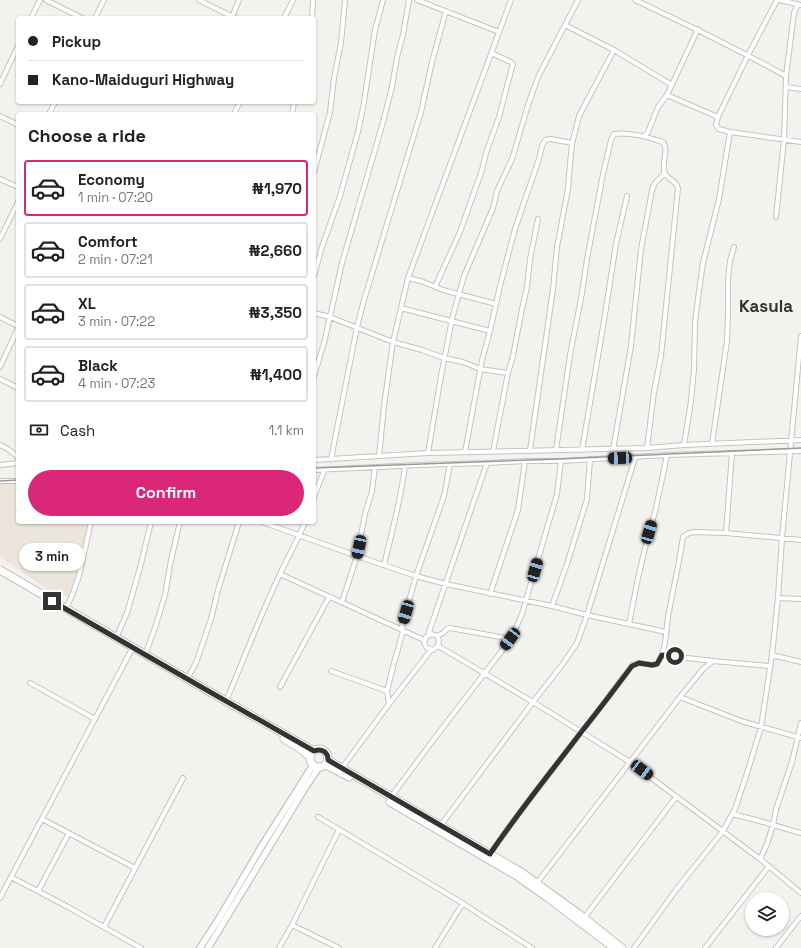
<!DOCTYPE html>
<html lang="en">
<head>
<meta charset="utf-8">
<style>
	:root { --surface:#fff; --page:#f2f2f2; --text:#222; --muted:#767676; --line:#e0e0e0; --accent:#db2777 }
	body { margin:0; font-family:"Space Grotesk",sans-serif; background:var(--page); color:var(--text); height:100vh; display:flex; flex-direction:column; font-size:15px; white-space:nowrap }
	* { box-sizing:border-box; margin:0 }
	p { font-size:13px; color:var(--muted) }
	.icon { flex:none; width:22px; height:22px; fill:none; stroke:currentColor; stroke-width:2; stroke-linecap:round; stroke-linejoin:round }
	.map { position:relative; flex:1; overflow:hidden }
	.sheet { position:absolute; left:16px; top:112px; width:300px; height:412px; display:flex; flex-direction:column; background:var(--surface); border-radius:4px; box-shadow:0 1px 3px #0004 }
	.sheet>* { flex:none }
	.banner { position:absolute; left:16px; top:16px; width:300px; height:88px; border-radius:4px; box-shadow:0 1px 3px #0004; display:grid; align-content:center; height:88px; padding:0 12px; background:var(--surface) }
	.controls { position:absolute; left:745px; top:892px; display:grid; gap:8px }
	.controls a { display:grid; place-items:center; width:44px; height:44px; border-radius:50%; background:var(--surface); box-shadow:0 1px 3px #0004; font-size:20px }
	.end { position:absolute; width:18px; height:18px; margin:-9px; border:5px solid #343332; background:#fff; box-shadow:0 0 0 2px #fff }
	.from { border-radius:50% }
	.bubble { position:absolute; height:28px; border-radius:14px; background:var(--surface); box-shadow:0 1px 3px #0004; font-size:13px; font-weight:700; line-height:28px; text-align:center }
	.car { position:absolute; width:12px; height:24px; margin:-12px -6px; border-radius:5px; box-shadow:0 0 3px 1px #0007; background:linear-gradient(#222 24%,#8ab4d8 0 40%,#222 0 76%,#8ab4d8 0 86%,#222 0) }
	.banner b { display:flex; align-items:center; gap:14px; height:38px; font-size:15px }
	.banner b+b { border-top:1px solid var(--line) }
	.banner i { width:10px; height:10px; background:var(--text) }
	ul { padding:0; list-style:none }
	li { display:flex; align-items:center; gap:12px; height:56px; margin:0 8px 6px; padding:0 4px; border:2px solid var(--line); border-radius:4px }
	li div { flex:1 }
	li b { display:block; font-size:15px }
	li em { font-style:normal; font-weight:700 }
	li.selected { border-color:var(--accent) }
	li>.icon { width:36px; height:36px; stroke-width:1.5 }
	h2 { padding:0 12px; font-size:18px; line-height:48px }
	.pay { display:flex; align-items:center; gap:10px; height:44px; padding:0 12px; font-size:15px }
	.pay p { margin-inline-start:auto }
	.button { display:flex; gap:8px; margin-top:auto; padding:8px 12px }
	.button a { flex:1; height:46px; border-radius:24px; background:var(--accent); color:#fff; font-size:16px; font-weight:700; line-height:46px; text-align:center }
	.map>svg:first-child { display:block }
	.built { fill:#ebe5dc }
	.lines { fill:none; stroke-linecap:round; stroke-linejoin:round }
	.street-casing { stroke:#c5c3c0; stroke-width:6 }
	.secondary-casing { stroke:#c5c3c0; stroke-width:8 }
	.highway-casing { stroke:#c5c3c0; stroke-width:9 }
	.street { stroke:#fff; stroke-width:4 }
	.secondary { stroke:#fff; stroke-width:5.5 }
	.highway { stroke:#fff; stroke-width:7 }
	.rail { stroke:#9b9a98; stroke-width:1.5 }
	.route { stroke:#343332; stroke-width:5 }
	.labels { text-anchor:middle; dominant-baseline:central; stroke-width:4; stroke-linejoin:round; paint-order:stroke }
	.district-label { font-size:17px; font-weight:bold; fill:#343332; stroke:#f4f2ef }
</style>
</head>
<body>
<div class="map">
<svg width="801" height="948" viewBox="0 0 801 948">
	<rect width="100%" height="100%" fill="#f4f2ef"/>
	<path class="built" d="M 18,483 L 18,522 L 91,522 L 73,593 L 60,598 L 0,557 L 0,484 Z"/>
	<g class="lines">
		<defs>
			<path id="street" d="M 46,0 L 82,18
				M 199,0 L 235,18
				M 417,0 L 499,32
				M 635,0 C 686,24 737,49 786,76
				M 777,0 L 748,55 L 718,117 L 716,125 L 719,129 L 730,132 L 801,142
				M 780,0 L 801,5
				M 232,17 L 239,0
				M 31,18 L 40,0
				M 95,18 L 104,0
				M 284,18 L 293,0
				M 312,18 L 313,0
				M 565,25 L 614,50 L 672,85
				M 0,84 L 18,46
				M 786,87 L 801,89
				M 667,95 L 718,117
				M 49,114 L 55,102
				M 234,114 L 240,102
				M 292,114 L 294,102
				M 0,116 L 18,125
				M 644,136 L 648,132 L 658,107 L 667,95 L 698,29
				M 314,172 L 330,112 L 334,78 L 341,43 L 345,0
				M 0,179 L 18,187
				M 776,217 L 784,140 L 786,76 L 794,13 L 798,4
				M 0,239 L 18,202
				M 314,276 L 322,247 L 340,196 L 358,132 L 363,108 L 375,30 L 383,0
				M 408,278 L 421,281 L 443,290 L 496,304
				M 435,287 L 460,232 L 482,170 L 486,153 L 499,117 L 512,67 L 513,64 L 511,62 L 491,53
				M 401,308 L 490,331
				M 314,313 L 330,317 L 393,342 L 422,350 L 444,358 L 463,362 L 480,369 L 508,373
				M 0,317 L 18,326
				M 0,367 L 18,328
				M 314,376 L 324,343 L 342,263 L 383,122 L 392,87 L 397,57 L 403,35 L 409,0
				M 0,379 L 18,388
				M 712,444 L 727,341 L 728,313 L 728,279 L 730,261 L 734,247
				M 0,445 L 8,449 L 18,457
				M 684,445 L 691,401 L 694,369 L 695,322 L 699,291 L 703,263 L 719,199 L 730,132
				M 530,450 L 553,289 L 557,247 L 568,189 L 570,164 L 572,144 L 579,116 L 614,50
				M 556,450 L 570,355 L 582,293 L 587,259 L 603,174 L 611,140 L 614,134 C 630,132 647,137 663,142 C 669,151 662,160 664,171 C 666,179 676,180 678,188 L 661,356 L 654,392 L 647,448
				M 582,450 L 604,321 L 616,244 L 627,196
				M 613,450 L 631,346 L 641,249 L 648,212 L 652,190 L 655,183 L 665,173
				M 493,451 L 508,373 L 513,356 L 521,314 L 527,287 L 530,259 L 538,219
				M 465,452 L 482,360 L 490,331 L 500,286 L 515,229 L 539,159 L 542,146 L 545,140 L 551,139 L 572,143
				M 428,453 L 441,376 L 452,319 L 458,297 L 464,276 L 493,208 L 497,191 L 512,159 L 529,102 L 539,75 L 578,0
				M 379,456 L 384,406 L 393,342 L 408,278 L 511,0
				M 331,459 L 357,327 L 364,300 L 421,112 L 432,62 L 446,11
				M 314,460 L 428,453 L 647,448 L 684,445 L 801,440
				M 0,465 L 18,463
				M 314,470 L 419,465 L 487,463 L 525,461 L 561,461 L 667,455 L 801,451
				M 0,481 L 18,481
				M 314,497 L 324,471
				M 262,522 L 357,556 L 416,576 L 446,584 L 552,606 L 587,615 L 666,632
				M 726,533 L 732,453
				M 384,565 C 392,532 401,499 405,466
				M 280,574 L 424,640
				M 490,594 L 518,510 L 525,461
				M 778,598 L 801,599
				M 342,602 L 357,556 L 365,514 L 372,491 L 375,467
				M 552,606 L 567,564 L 587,499 L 590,459
				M 66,609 L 73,593 L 79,576 L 91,522
				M 629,624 L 638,578 L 646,544 L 656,508 L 667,455
				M 428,635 L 487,463
				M 437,636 L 439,640 L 438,646 L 433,650 L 427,648 L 424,643 L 426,637 L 432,634 L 437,636 L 443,633 L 447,629 L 450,628 L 511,639
				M 116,638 L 127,613 L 141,564 L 151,522
				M 438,646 L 533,702 L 630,762 L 760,859 L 801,893
				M 145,655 L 156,625 L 165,595 L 171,560 L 180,522
				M 662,655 L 713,661 L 769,666
				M 772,655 L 801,662
				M 331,671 L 387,691
				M 187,679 L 196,663 L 211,619 L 218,590 L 239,522
				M 30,683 L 95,719
				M 280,687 L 329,597
				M 680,697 L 741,721 L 801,738
				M 226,701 C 244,659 260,616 280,574 C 288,557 298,540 305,522
				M 389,704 L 387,691 L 394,663 L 403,631 L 402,626 L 416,576 L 444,496 L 450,464
				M 342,768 L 389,704 L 431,650
				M 391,797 L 434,739 L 511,639 L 522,614 L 557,494 L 561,461
				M 732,814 L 756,820 L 801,833
				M 318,817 L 459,901 L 532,948
				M 42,819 L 135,868
				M 441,825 L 533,702 L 562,665 L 577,643 L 587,615 L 635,458
				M 490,854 C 519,811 551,772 582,731 C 599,710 616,687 632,665 L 639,663 L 652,665 L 657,664 C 666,652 666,632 668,617 C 673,590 679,564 683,537 L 689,533 L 695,532 L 726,533 L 801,540
				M 760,859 L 767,844 L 773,825 L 776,809 L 792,762 L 801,723
				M 11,877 L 131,651
				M 537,883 L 680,697 L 703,669 L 713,661
				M 38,891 L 69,833
				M 0,898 L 11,877 L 68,907 L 141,948
				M 584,918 L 676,797
				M 292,925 L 339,948
				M 104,927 L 183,778
				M 279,948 L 292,925 L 339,830
				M 435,948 L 463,903
				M 634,948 L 676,890 L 723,831 L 735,809 L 748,770 L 761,727 L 772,655 L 778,598 L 782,538 L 801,336
				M 705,948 L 769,866
				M 776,948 L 801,916"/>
			<path id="secondary" d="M 200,948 L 220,917 L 260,849 L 313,765
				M 208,948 L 305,788 L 319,767"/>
			<path id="highway" d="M 0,570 L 203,688 L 314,751
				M 284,739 L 299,748 L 310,757
				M310 758a9 9 0 1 1 18 0a9 9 0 1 1-18 0Z
				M 328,760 L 521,872 L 579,914 L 622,948
				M 326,765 L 349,777
				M 390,802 L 517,876 L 548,898 L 614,948"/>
		</defs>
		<use href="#street" class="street-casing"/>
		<use href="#secondary" class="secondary-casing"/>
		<use href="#highway" class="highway-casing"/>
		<use href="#street" class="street"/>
		<use href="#secondary" class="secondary"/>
		<use href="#highway" class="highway"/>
		<path class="rail" d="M 314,468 L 559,459 L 801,448
			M 0,481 L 18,480"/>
	</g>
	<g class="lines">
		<path class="route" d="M 52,601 L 203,688 L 314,751 C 322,748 328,752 328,760 L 490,854 C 519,811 551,772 582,731 C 599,710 616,687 632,666 L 639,663 L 652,665 L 657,664 L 662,655 L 675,656"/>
	</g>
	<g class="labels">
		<g class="district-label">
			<text x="766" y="306">Kasula</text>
		</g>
	</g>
</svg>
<div class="controls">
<a><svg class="icon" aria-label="layers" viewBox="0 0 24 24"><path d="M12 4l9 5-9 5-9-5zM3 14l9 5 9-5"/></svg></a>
</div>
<i class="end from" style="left:675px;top:656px"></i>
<i class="end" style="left:52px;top:601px"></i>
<div class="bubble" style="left:19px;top:543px;width:66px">3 min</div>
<i class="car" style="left:620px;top:458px;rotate:268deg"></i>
<i class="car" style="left:649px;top:532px;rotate:16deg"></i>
<i class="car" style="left:359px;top:547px;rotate:192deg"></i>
<i class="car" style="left:535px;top:570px;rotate:16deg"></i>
<i class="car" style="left:406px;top:612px;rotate:196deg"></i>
<i class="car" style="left:510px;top:639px;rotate:217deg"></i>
<i class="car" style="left:642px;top:770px;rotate:127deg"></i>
<div class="banner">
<b><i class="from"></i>Pickup</b>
<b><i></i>Kano-Maiduguri Highway</b>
</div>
<section class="sheet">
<h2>Choose a ride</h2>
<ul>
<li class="selected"><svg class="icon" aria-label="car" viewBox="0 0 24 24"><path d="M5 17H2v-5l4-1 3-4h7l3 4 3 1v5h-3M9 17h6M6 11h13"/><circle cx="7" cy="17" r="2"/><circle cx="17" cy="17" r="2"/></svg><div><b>Economy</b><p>1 min · 07:20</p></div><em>₦1,970</em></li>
<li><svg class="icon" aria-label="car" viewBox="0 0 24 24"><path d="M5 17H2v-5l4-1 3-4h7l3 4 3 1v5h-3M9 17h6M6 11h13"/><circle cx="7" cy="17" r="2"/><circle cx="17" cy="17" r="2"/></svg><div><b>Comfort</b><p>2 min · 07:21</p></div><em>₦2,660</em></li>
<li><svg class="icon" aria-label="car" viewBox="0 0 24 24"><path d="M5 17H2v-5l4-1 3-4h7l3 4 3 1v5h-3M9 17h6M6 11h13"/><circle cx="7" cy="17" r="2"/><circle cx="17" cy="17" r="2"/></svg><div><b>XL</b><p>3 min · 07:22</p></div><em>₦3,350</em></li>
<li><svg class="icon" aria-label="car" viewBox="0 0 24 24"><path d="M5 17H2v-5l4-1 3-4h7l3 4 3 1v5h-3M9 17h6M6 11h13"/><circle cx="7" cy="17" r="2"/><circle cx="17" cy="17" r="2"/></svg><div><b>Black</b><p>4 min · 07:23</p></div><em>₦1,400</em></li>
</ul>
<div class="pay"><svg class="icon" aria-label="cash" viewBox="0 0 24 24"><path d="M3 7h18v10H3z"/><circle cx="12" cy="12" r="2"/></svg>Cash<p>1.1 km</p></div>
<div class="button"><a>Confirm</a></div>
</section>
</div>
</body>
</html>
